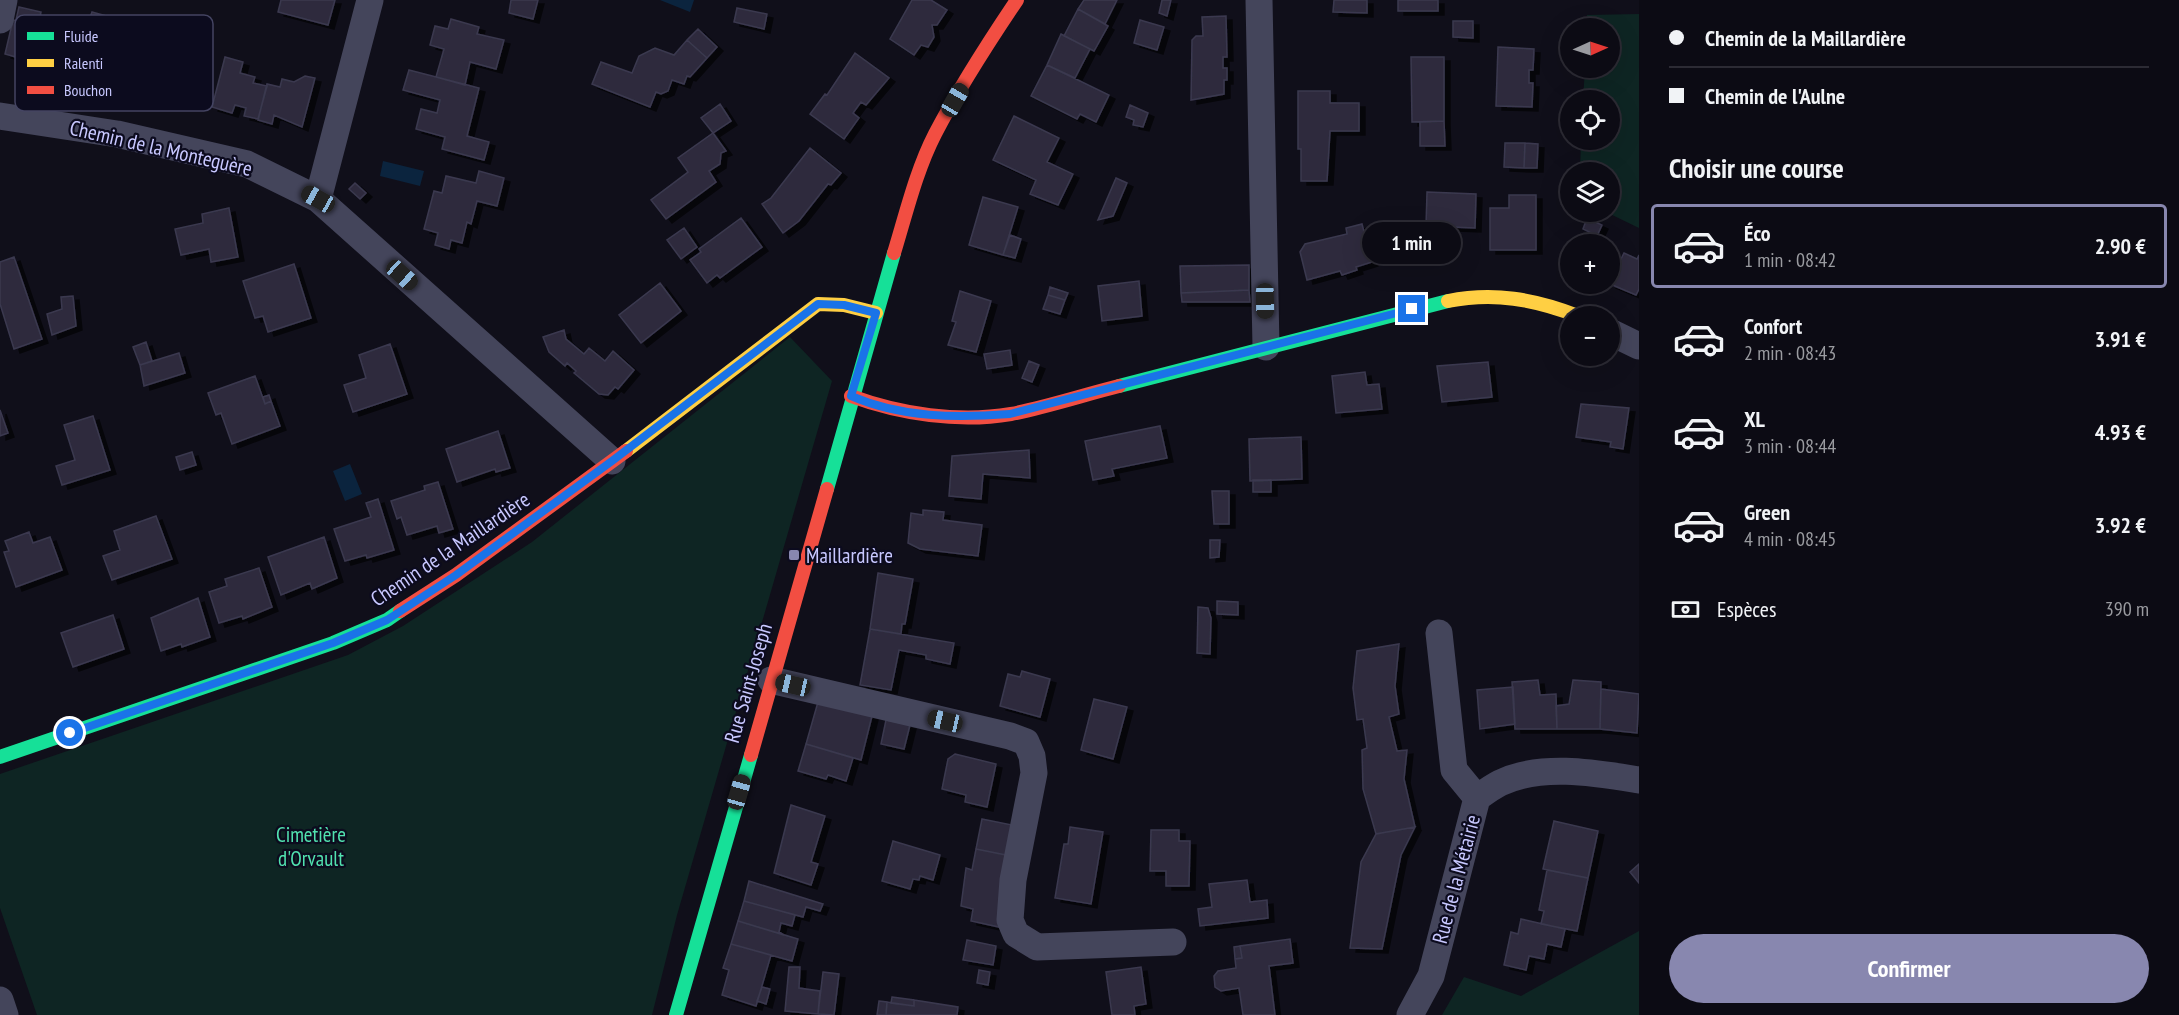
<!DOCTYPE html>
<html lang="fr">
<head>
<meta charset="utf-8">
<style>
	:root { --surface:#0c0b14; --page:#15141d; --text:#f1f3f6; --muted:#9a9ba0; --line:#2c2b34; --accent:#8887af }
	body { margin:0; font-family:"PT Sans Narrow",sans-serif; background:var(--page); color:var(--text); height:100vh; display:flex; flex-direction:column; font-size:22px; white-space:nowrap }
	* { box-sizing:border-box; margin:0 }
	p { font-size:20px; color:var(--muted) }
	.icon { flex:none; width:33px; height:33px; fill:none; stroke:currentColor; stroke-width:2; stroke-linecap:round; stroke-linejoin:round }
	.map { position:relative; flex:1; overflow:hidden }
	.drawer { display:flex; flex-direction:column; background:var(--surface); width:540px }
	.drawer>* { flex:none }
	.top-card { display:grid; align-content:center; height:132px; padding:0 30px; background:var(--surface) }
	.needle { width:39px; rotate:87deg }
	.tools { position:absolute; left:1560px; top:18px; display:grid; gap:12px }
	.tools a { display:grid; place-items:center; width:60px; height:60px; border-radius:50%; background:var(--surface); box-shadow:0 6px 24px #0002,0 0 0 2px var(--line); font-size:30px }
	.end { position:absolute; width:27px; height:27px; margin:-14px; border:8px solid #1a73e8; background:#fff; box-shadow:0 0 0 3px #fff }
	.from { border-radius:50% }
	.bubble { position:absolute; height:42px; border-radius:21px; background:var(--surface); box-shadow:0 6px 24px #0002,0 0 0 2px var(--line); font-size:20px; font-weight:800; line-height:42px; text-align:center }
	.car { position:absolute; width:18px; height:36px; margin:-18px -9px; border-radius:8px; box-shadow:0 0 4px 2px #0007; background:linear-gradient(#222 24%,#8ab4d8 0 40%,#222 0 76%,#8ab4d8 0 86%,#222 0) }
	.top-card b { display:flex; align-items:center; gap:21px; height:57px; font-size:22px }
	.top-card b+b { border-top:2px solid var(--line) }
	.top-card i { width:15px; height:15px; background:var(--text) }
	ul { padding:0; list-style:none }
	li { display:flex; align-items:center; gap:18px; height:84px; margin:0 12px 9px; padding:0 18px; border:3px solid transparent; border-radius:6px }
	li div { flex:1 }
	li b { display:block; font-size:22px }
	li em { font-style:normal; font-weight:800 }
	li.current { border-color:var(--accent) }
	li>.icon { width:54px; height:54px; stroke-width:1.5 }
	h2 { padding:0 30px; font-size:27px; line-height:72px }
	.pay { display:flex; align-items:center; gap:15px; height:66px; padding:0 30px; font-size:22px }
	.pay p { margin-inline-start:auto }
	.primary-button { display:flex; gap:12px; margin-top:auto; padding:12px 30px }
	.primary-button a { flex:1; height:69px; border-radius:36px; background:var(--accent); color:#fff; font-size:24px; font-weight:800; line-height:69px; text-align:center }
	main { display:flex; flex:1; min-height:0 }
	.map>svg:first-child { display:block }
	.green { fill:#0e2523 }
	.water { fill:#0b243e }
	.building { fill:#2d2c3d; stroke:#3b394f; stroke-width:1.5; filter:url(#shadow) }
	.lines { fill:none; stroke-linecap:round; stroke-linejoin:round }
	.street { stroke:#44455b; stroke-width:27 }
	.fast { stroke:#16e098; stroke-width:14 }
	.slow { stroke:#ffcf43; stroke-width:14 }
	.jam { stroke:#f24e42; stroke-width:14 }
	.route { stroke:#1a73e8; stroke-width:8 }
	.poi-dot { fill:#8887af; stroke:#0c0b1e; stroke-width:2 }
	.labels { text-anchor:middle; dominant-baseline:central; stroke-width:4.5; stroke-linejoin:round; paint-order:stroke }
	.street-label { font-size:21px; fill:#c8c8ff; stroke:#0c0b1e }
	.poi-label { font-size:21px; fill:#c8c8ff; stroke:#0c0b1e; text-anchor:start }
	.park-label { font-size:21px; fill:#51e1af; stroke:#0c0b1e }
	.key { fill:#0c0b1e; stroke:#444462; stroke-width:1.5 }
	.key-label { font-size:16px; fill:#c8c8ff }
</style>
</head>
<body>
<main>
<div class="map">
<svg width="1639" height="1015" viewBox="0 0 1639 1015">
	<defs>
		<filter id="shadow"><feDropShadow dx="6" dy="4" stdDeviation="0" flood-color="#0009"/></filter>
	</defs>
	<rect width="100%" height="100%" fill="#100f1a"/>
	<path class="green" d="M 1639,14 L 1639,228 L 1606,212 L 1610,212 L 1610,172 L 1580,172 L 1581,140 L 1610,140 L 1610,100 L 1583,100 L 1585,68 L 1610,68 L 1610,28 L 1587,28 L 1587,15 Z
		M 790,337 L 832,381 L 677,915 L 652,1015 L 37,1015 L 0,908 L 0,774 L 348,655 L 403,626 L 532,542 Z
		M 1639,931 L 1639,1015 L 1442,1015 L 1464,977 L 1521,996 Z"/>
	<path class="water" d="M 660,0 L 694,0 L 690,12 Z
		M 383,161 L 424,171 L 420,186 L 380,176 Z
		M 350,464 L 362,494 L 345,501 L 333,471 Z"/>
	<path class="building" d="M 281,0 L 335,0 L 328,25 L 278,12 Z
		M 511,0 L 538,0 L 533,19 L 509,13 Z
		M 912,0 L 931,0 L 947,10 L 937,25 L 932,25 L 934,37 L 928,47 L 921,45 L 914,55 L 890,39 Z
		M 1084,0 L 1117,0 L 1105,24 L 1078,9 Z
		M 1162,0 L 1171,0 L 1167,16 L 1159,13 Z
		M 1334,0 L 1367,0 L 1367,13 L 1333,12 Z
		M 1398,0 L 1438,0 L 1438,11 L 1398,11 Z
		M 19,7 L 41,12 L 38,26 L 16,20 Z
		M 737,8 L 767,14 L 764,29 L 734,22 Z
		M 1078,9 L 1108,26 L 1094,51 L 1064,36 Z
		M 92,12 L 121,20 L 107,70 L 76,61 L 63,45 L 63,36 L 69,38 L 74,19 L 88,23 Z
		M 1226,16 L 1227,57 L 1223,57 L 1223,68 L 1227,68 L 1227,80 L 1224,80 L 1224,94 L 1191,100 L 1192,40 L 1196,36 L 1203,36 L 1202,17 Z
		M 451,19 L 479,27 L 477,34 L 504,40 L 496,69 L 470,62 L 465,85 L 436,77 L 444,49 L 430,45 L 435,26 L 448,29 Z
		M 13,20 L 52,29 L 44,65 L 5,54 Z
		M 1140,20 L 1164,27 L 1157,50 L 1134,43 Z
		M 1453,21 L 1473,21 L 1473,38 L 1453,37 Z
		M 698,29 L 717,47 L 707,58 L 687,40 Z
		M 1061,34 L 1090,49 L 1075,78 L 1047,65 Z
		M 687,40 L 707,58 L 690,77 L 687,76 L 684,84 L 672,80 L 668,91 L 661,94 L 656,92 L 650,107 L 592,84 L 601,62 L 632,73 L 639,56 L 655,48 L 674,55 Z
		M 1498,47 L 1534,49 L 1533,70 L 1529,70 L 1529,83 L 1533,83 L 1532,107 L 1496,106 Z
		M 855,53 L 889,78 L 866,105 L 861,102 L 853,113 L 859,118 L 844,139 L 810,114 L 825,94 L 827,95 Z
		M 225,57 L 243,62 L 240,73 L 255,77 L 253,83 L 267,86 L 258,119 L 244,116 L 246,108 L 235,105 L 232,113 L 212,107 Z
		M 1411,57 L 1444,57 L 1444,121 L 1412,122 Z
		M 1047,65 L 1109,95 L 1096,122 L 1080,114 L 1077,119 L 1031,96 Z
		M 409,70 L 479,88 L 467,136 L 489,142 L 484,160 L 442,149 L 445,137 L 416,129 L 421,109 L 437,113 L 440,100 L 403,90 Z
		M 305,76 L 315,78 L 302,127 L 274,115 L 272,124 L 258,120 L 267,84 L 280,87 L 282,79 L 294,82 Z
		M 1298,91 L 1330,91 L 1330,103 L 1359,103 L 1359,131 L 1330,131 L 1327,181 L 1301,181 L 1301,149 L 1298,149 Z
		M 720,104 L 731,121 L 713,133 L 701,118 Z
		M 1130,105 L 1148,113 L 1143,127 L 1133,125 L 1134,120 L 1126,117 Z
		M 1014,116 L 1059,138 L 1047,162 L 1073,174 L 1058,205 L 1030,194 L 1036,180 L 993,160 Z
		M 1444,121 L 1445,146 L 1420,146 L 1420,122 Z
		M 713,133 L 726,151 L 721,153 L 720,164 L 709,171 L 716,182 L 666,219 L 651,200 L 688,172 L 678,158 Z
		M 1505,143 L 1525,143 L 1524,168 L 1504,167 Z
		M 1525,143 L 1538,144 L 1537,168 L 1524,168 Z
		M 810,148 L 841,173 L 831,185 L 828,184 L 799,221 L 783,233 L 762,204 L 771,198 Z
		M 479,171 L 504,178 L 497,206 L 477,201 L 471,224 L 467,222 L 462,243 L 451,240 L 449,249 L 435,245 L 438,233 L 424,229 L 434,191 L 442,193 L 446,176 L 476,183 Z
		M 1116,178 L 1127,183 L 1113,216 L 1098,220 Z
		M 355,183 L 366,193 L 360,199 L 349,189 Z
		M 1427,192 L 1476,194 L 1475,228 L 1426,226 Z
		M 1509,195 L 1536,195 L 1536,250 L 1490,250 L 1490,208 L 1509,208 Z
		M 983,197 L 1018,207 L 1003,255 L 969,245 Z
		M 229,208 L 238,257 L 211,262 L 209,249 L 181,255 L 175,229 L 203,223 L 202,214 Z
		M 741,218 L 762,247 L 720,278 L 717,275 L 707,283 L 690,260 L 701,252 L 699,249 Z
		M 1587,218 L 1602,225 L 1597,236 L 1583,229 Z
		M 1362,224 L 1372,262 L 1356,267 L 1357,270 L 1342,275 L 1340,271 L 1307,280 L 1300,252 L 1305,244 L 1347,234 L 1346,228 Z
		M 684,228 L 697,247 L 681,259 L 667,240 Z
		M 1010,235 L 1021,239 L 1015,258 L 1003,255 Z
		M 1624,253 L 1637,259 L 1639,255 L 1639,289 L 1636,295 L 1610,284 L 1613,278 L 1610,276 L 1610,254 L 1621,259 Z
		M 14,257 L 42,339 L 14,349 L 0,304 L 0,262 Z
		M 294,264 L 311,318 L 268,332 L 263,316 L 255,318 L 243,281 Z
		M 1249,265 L 1249,290 L 1181,293 L 1180,266 Z
		M 1139,281 L 1142,316 L 1102,321 L 1098,286 Z
		M 660,283 L 681,311 L 641,343 L 619,315 Z
		M 1050,287 L 1068,293 L 1065,300 L 1048,295 Z
		M 1249,290 L 1250,302 L 1182,302 L 1181,293 Z
		M 960,291 L 991,301 L 976,352 L 948,345 L 956,322 L 952,321 Z
		M 1048,295 L 1065,300 L 1060,314 L 1043,309 Z
		M 73,296 L 76,326 L 52,335 L 47,314 L 62,309 L 61,297 Z
		M 564,330 L 566,339 L 584,354 L 589,348 L 605,361 L 613,351 L 634,370 L 618,389 L 615,387 L 608,395 L 599,394 L 574,373 L 576,371 L 567,363 L 565,366 L 549,352 L 543,337 Z
		M 146,342 L 152,361 L 140,365 L 133,347 Z
		M 390,344 L 407,394 L 353,412 L 344,385 L 366,378 L 359,355 Z
		M 1010,350 L 1012,365 L 987,369 L 984,354 Z
		M 179,353 L 185,373 L 144,386 L 140,365 Z
		M 1029,361 L 1039,365 L 1032,382 L 1022,378 Z
		M 1488,362 L 1492,397 L 1442,402 L 1437,366 Z
		M 1365,372 L 1367,385 L 1379,384 L 1382,409 L 1336,413 L 1332,376 Z
		M 255,376 L 265,404 L 271,401 L 280,426 L 232,444 L 221,413 L 216,415 L 208,393 Z
		M 269,395 L 271,401 L 265,404 L 263,397 Z
		M 1581,404 L 1629,408 L 1623,449 L 1610,447 L 1611,442 L 1576,437 Z
		M 0,410 L 8,433 L 0,436 Z
		M 93,416 L 110,470 L 62,485 L 56,466 L 75,460 L 64,425 Z
		M 1160,426 L 1167,458 L 1112,469 L 1114,476 L 1093,480 L 1085,441 Z
		M 498,431 L 510,468 L 496,472 L 495,469 L 457,482 L 446,449 Z
		M 1301,437 L 1302,479 L 1250,481 L 1249,439 Z
		M 1029,450 L 1030,478 L 983,474 L 981,499 L 949,496 L 952,456 Z
		M 192,452 L 196,465 L 180,470 L 176,457 Z
		M 1253,480 L 1271,480 L 1271,492 L 1253,492 Z
		M 438,482 L 453,529 L 439,533 L 437,526 L 407,535 L 401,517 L 397,519 L 391,501 L 425,490 L 424,486 Z
		M 1212,491 L 1229,491 L 1229,524 L 1214,524 Z
		M 378,499 L 394,550 L 367,558 L 366,555 L 345,561 L 334,529 L 371,517 L 366,503 Z
		M 923,510 L 944,512 L 943,520 L 982,525 L 978,556 L 920,549 L 908,543 L 911,513 L 923,515 Z
		M 156,516 L 172,559 L 112,580 L 103,556 L 120,550 L 114,531 Z
		M 29,532 L 33,543 L 50,537 L 62,570 L 16,587 L 4,552 L 9,551 L 5,541 Z
		M 324,537 L 337,578 L 312,589 L 310,583 L 281,595 L 268,557 Z
		M 1210,540 L 1220,540 L 1219,557 L 1210,558 Z
		M 259,568 L 272,607 L 243,619 L 242,616 L 219,623 L 209,592 L 227,586 L 225,579 Z
		M 878,573 L 913,579 L 905,624 L 902,624 L 901,634 L 870,629 Z
		M 198,598 L 210,637 L 182,647 L 181,644 L 161,651 L 151,618 Z
		M 1217,601 L 1238,602 L 1238,615 L 1217,614 Z
		M 1198,607 L 1208,608 L 1211,618 L 1210,654 L 1197,653 Z
		M 113,615 L 124,649 L 73,667 L 61,633 Z
		M 870,629 L 954,643 L 950,664 L 926,659 L 926,655 L 899,650 L 891,690 L 860,685 Z
		M 1399,644 L 1395,686 L 1399,714 L 1389,717 L 1397,751 L 1407,750 L 1404,779 L 1415,827 L 1376,834 L 1363,789 L 1362,750 L 1367,748 L 1363,719 L 1357,720 L 1353,688 L 1357,651 Z
		M 1022,671 L 1050,679 L 1040,717 L 1000,706 L 1008,674 L 1020,677 Z
		M 1538,680 L 1540,695 L 1556,694 L 1557,729 L 1515,729 L 1512,682 Z
		M 1573,680 L 1601,682 L 1600,729 L 1557,729 L 1556,706 L 1569,704 Z
		M 1513,687 L 1515,724 L 1480,729 L 1477,690 Z
		M 1601,689 L 1639,694 L 1637,733 L 1600,729 Z
		M 1094,699 L 1127,707 L 1113,759 L 1081,750 Z
		M 818,702 L 872,716 L 861,760 L 806,744 Z
		M 886,720 L 910,725 L 904,749 L 881,744 Z
		M 806,744 L 853,758 L 846,781 L 828,775 L 826,779 L 798,771 Z
		M 955,754 L 996,764 L 987,807 L 965,802 L 966,795 L 942,789 L 948,759 Z
		M 791,805 L 825,816 L 811,862 L 818,864 L 811,885 L 774,873 Z
		M 982,819 L 1017,826 L 1011,856 L 976,849 Z
		M 1554,821 L 1598,831 L 1588,878 L 1543,869 Z
		M 1070,827 L 1103,832 L 1091,904 L 1055,898 L 1064,844 L 1068,844 Z
		M 1415,827 L 1401,855 L 1382,949 L 1350,948 L 1361,862 L 1376,834 Z
		M 1151,830 L 1179,830 L 1179,841 L 1190,841 L 1189,886 L 1166,886 L 1166,871 L 1150,871 Z
		M 893,841 L 940,855 L 933,880 L 920,876 L 919,880 L 913,879 L 910,889 L 882,881 Z
		M 976,849 L 1011,856 L 999,927 L 971,921 L 973,909 L 961,906 L 966,868 L 972,870 Z
		M 1639,864 L 1639,883 L 1630,872 Z
		M 1547,870 L 1588,878 L 1577,931 L 1541,924 L 1544,911 L 1539,910 Z
		M 1247,880 L 1250,902 L 1267,900 L 1268,918 L 1200,926 L 1198,909 L 1212,907 L 1209,884 Z
		M 749,881 L 823,904 L 820,911 L 806,907 L 803,917 L 744,901 Z
		M 744,901 L 795,915 L 792,926 L 781,923 L 779,932 L 784,935 L 738,921 Z
		M 1521,919 L 1565,929 L 1561,947 L 1547,944 L 1544,959 L 1529,956 L 1526,970 L 1504,965 L 1511,932 L 1518,934 Z
		M 738,921 L 798,939 L 792,961 L 731,944 Z
		M 1290,939 L 1293,963 L 1269,966 L 1275,1015 L 1243,1015 L 1239,988 L 1221,991 L 1215,987 L 1214,976 L 1218,971 L 1236,968 L 1235,959 L 1242,958 L 1240,946 Z
		M 967,940 L 996,946 L 993,965 L 963,960 Z
		M 731,944 L 771,955 L 756,1006 L 722,995 L 729,970 L 723,968 Z
		M 1240,946 L 1242,958 L 1235,959 L 1234,947 Z
		M 789,967 L 800,967 L 799,988 L 820,991 L 818,1014 L 785,1011 Z
		M 1141,967 L 1146,1004 L 1134,1006 L 1135,1015 L 1112,1015 L 1106,972 Z
		M 979,970 L 990,972 L 988,985 L 977,983 Z
		M 823,972 L 839,974 L 834,1015 L 818,1014 Z
		M 762,987 L 770,989 L 766,1004 L 757,1001 Z
		M 892,997 L 914,1000 L 914,1006 L 891,1003 Z
		M 914,1000 L 958,1007 L 957,1015 L 886,1015 L 887,1002 L 914,1006 Z
		M 879,1001 L 887,1002 L 886,1015 L 877,1015 Z"/>
	<g class="lines">
		<path class="street" d="M 1259,0 L 1266,347
			M 0,20 L 4,0
			M 0,116 L 117,134 L 247,164 L 318,199 L 612,461
			M 318,199 L 370,0
			M 1610,332 L 1639,346
			M 1439,633 L 1454,770 L 1477,798
			M 771,680 L 1010,736 L 1026,742 L 1032,756 L 1034,773 L 1013,880 L 1010,920 L 1016,934 L 1037,947 L 1173,942
			M 0,1000 L 5,1015
			M 1410,1015 L 1431,976 L 1477,798 C 1484,793 1492,787 1500,783 C 1541,763 1596,773 1639,780"/>
		<path class="fast" d="M 1119,386 L 1448,301
			M 827,489 L 894,253
			M 0,757 L 333,643 L 387,620 L 400,611
			M 676,1015 L 751,755"/>
		<path class="slow" d="M 1448,301 C 1494,292 1534,299 1578,316
			M 626,451 L 818,304 L 844,305 L 876,313"/>
		<path class="jam" d="M 894,253 C 906,214 916,171 935,134 C 959,88 988,43 1017,0
			M 851,396 C 900,414 959,423 1011,414 C 1047,407 1083,395 1119,386
			M 400,611 L 456,575 L 626,451
			M 751,755 L 827,489"/>
	</g>
	<g class="lines">
		<path class="route" d="M 70,733 L 333,643 L 387,620 L 456,575 L 612,461 L 818,304 L 844,305 L 876,313 L 851,396 C 902,418 956,418 1010,414 L 1412,309"/>
	</g>
	<rect class="poi-dot" x="788" y="549" width="12" height="12" rx="3"/>
	<g class="labels">
		<g class="street-label">
			<text transform="translate(161 148) rotate(13)">Chemin de la Monteguère</text>
			<text transform="translate(450 549) rotate(-34)">Chemin de la Maillardière</text>
			<text transform="translate(748 683) rotate(-74)">Rue Saint-Joseph</text>
			<text transform="translate(1456 879) rotate(-75)">Rue de la Métairie</text>
		</g>
		<g class="poi-label">
			<text x="806" y="555">Maillardière</text>
		</g>
		<g class="park-label">
			<text x="311" y="834">Cimetière<tspan x="311" dy="24">d'Orvault</tspan></text>
		</g>
	</g>
	<rect x="15" y="15" width="198" height="96" rx="9" class="key"/>
	<rect x="27" y="32" width="27" height="8" fill="#16e098"/>
	<rect x="27" y="59" width="27" height="8" fill="#ffcf43"/>
	<rect x="27" y="86" width="27" height="8" fill="#f24e42"/>
	<g class="key-label">
		<text x="64" y="42">Fluide</text>
		<text x="64" y="69">Ralenti</text>
		<text x="64" y="96">Bouchon</text>
	</g>
</svg>
<div class="tools">
<a><svg class="needle" viewBox="-14 -14 28 28"><path d="M0-13l5 13h-10z" fill="#e53935"/><path d="M0 13l5-13h-10z" fill="#9a9ba0"/></svg></a>
<a><svg class="icon" aria-label="locate" viewBox="0 0 24 24"><circle cx="12" cy="12" r="6"/><path d="M12 2v4M12 18v4M2 12h4M18 12h4"/></svg></a>
<a><svg class="icon" aria-label="layers" viewBox="0 0 24 24"><path d="M12 4l9 5-9 5-9-5zM3 14l9 5 9-5"/></svg></a>
<a>+</a>
<a>−</a>
</div>
<i class="end from" style="left:70px;top:733px"></i>
<i class="end" style="left:1412px;top:309px"></i>
<div class="bubble" style="left:1362px;top:222px;width:99px">1 min</div>
<i class="car" style="left:955px;top:100px;rotate:30deg"></i>
<i class="car" style="left:318px;top:199px;rotate:299deg"></i>
<i class="car" style="left:402px;top:275px;rotate:132deg"></i>
<i class="car" style="left:1265px;top:301px;rotate:179deg"></i>
<i class="car" style="left:793px;top:685px;rotate:283deg"></i>
<i class="car" style="left:945px;top:721px;rotate:283deg"></i>
<i class="car" style="left:739px;top:792px;rotate:16deg"></i>
</div>
<section class="drawer">
<div class="top-card">
<b><i class="from"></i>Chemin de la Maillardière</b>
<b><i></i>Chemin de l'Aulne</b>
</div>
<h2>Choisir une course</h2>
<ul>
<li class="current"><svg class="icon" aria-label="car" viewBox="0 0 24 24"><path d="M5 17H2v-5l4-1 3-4h7l3 4 3 1v5h-3M9 17h6M6 11h13"/><circle cx="7" cy="17" r="2"/><circle cx="17" cy="17" r="2"/></svg><div><b>Éco</b><p>1 min · 08:42</p></div><em>2.90 €</em></li>
<li><svg class="icon" aria-label="car" viewBox="0 0 24 24"><path d="M5 17H2v-5l4-1 3-4h7l3 4 3 1v5h-3M9 17h6M6 11h13"/><circle cx="7" cy="17" r="2"/><circle cx="17" cy="17" r="2"/></svg><div><b>Confort</b><p>2 min · 08:43</p></div><em>3.91 €</em></li>
<li><svg class="icon" aria-label="car" viewBox="0 0 24 24"><path d="M5 17H2v-5l4-1 3-4h7l3 4 3 1v5h-3M9 17h6M6 11h13"/><circle cx="7" cy="17" r="2"/><circle cx="17" cy="17" r="2"/></svg><div><b>XL</b><p>3 min · 08:44</p></div><em>4.93 €</em></li>
<li><svg class="icon" aria-label="car" viewBox="0 0 24 24"><path d="M5 17H2v-5l4-1 3-4h7l3 4 3 1v5h-3M9 17h6M6 11h13"/><circle cx="7" cy="17" r="2"/><circle cx="17" cy="17" r="2"/></svg><div><b>Green</b><p>4 min · 08:45</p></div><em>3.92 €</em></li>
</ul>
<div class="pay"><svg class="icon" aria-label="cash" viewBox="0 0 24 24"><path d="M3 7h18v10H3z"/><circle cx="12" cy="12" r="2"/></svg>Espèces<p>390 m</p></div>
<div class="primary-button"><a>Confirmer</a></div>
</section>
</main>
</body>
</html>
